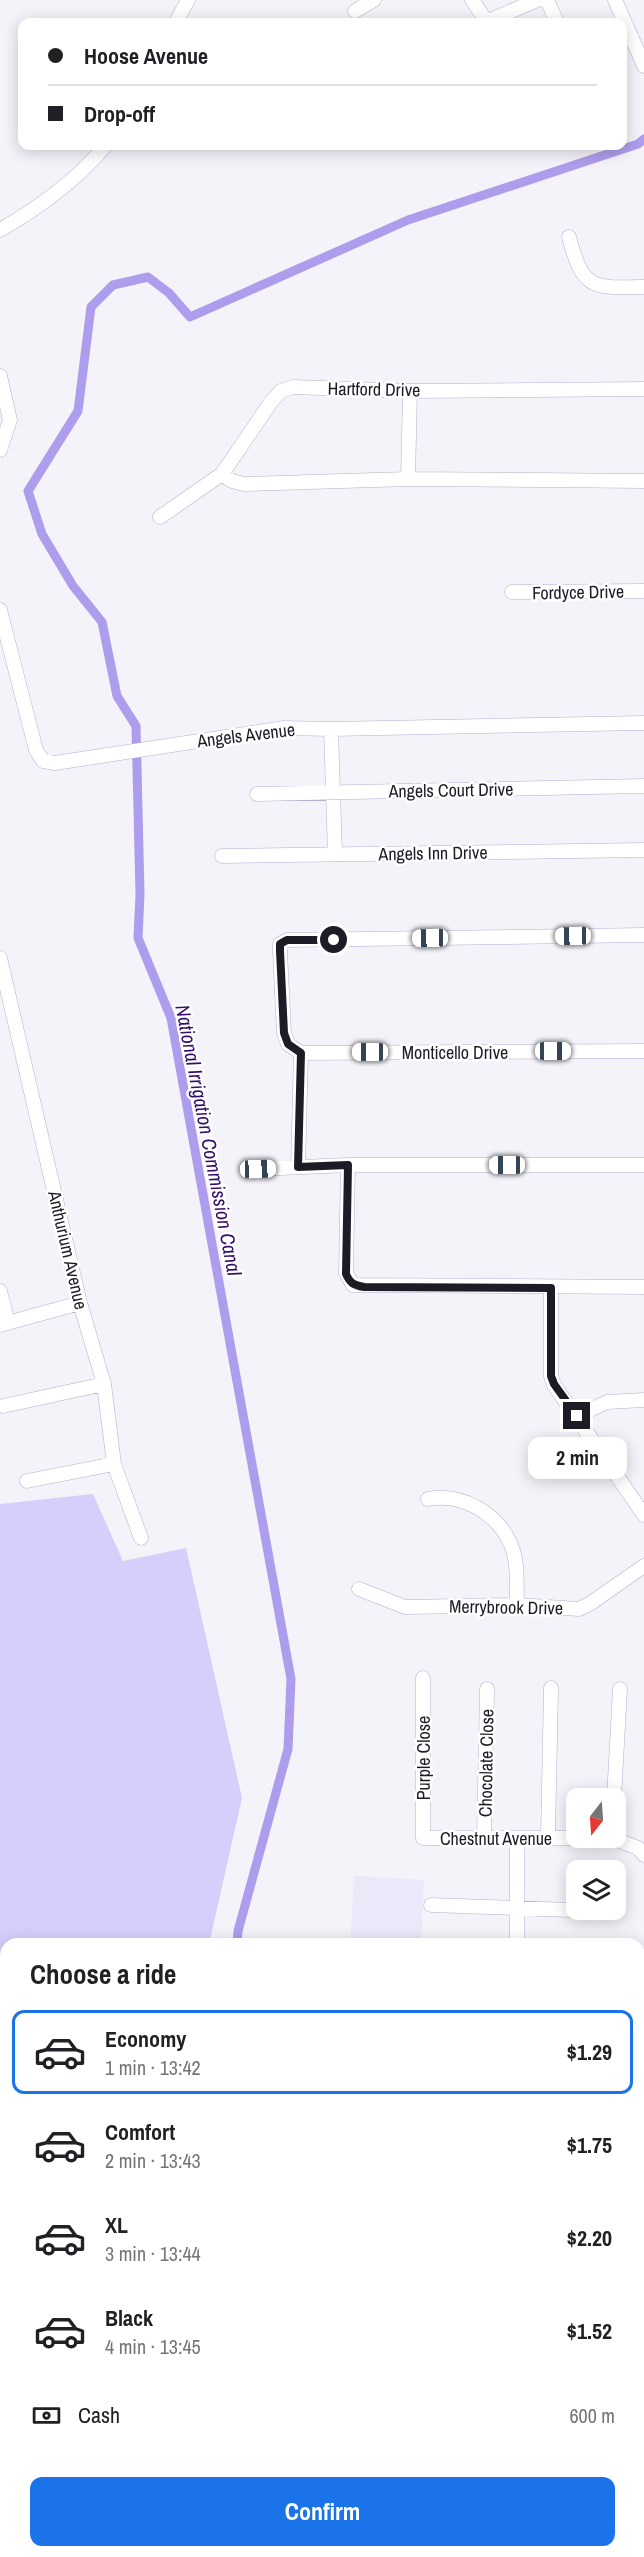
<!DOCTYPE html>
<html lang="en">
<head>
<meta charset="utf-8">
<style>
	:root { --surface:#fff; --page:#f2f2f2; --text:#202124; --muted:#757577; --line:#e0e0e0; --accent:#1a73e8 }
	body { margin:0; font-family:"Archivo Narrow",sans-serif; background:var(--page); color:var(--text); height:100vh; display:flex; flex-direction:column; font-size:22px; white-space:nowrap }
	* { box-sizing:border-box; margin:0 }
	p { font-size:20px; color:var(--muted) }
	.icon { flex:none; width:33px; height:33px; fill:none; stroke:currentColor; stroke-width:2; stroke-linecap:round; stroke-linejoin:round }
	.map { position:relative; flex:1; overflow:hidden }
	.details { position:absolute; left:0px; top:1938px; width:645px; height:620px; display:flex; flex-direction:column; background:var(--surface); border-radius:18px 18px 0 0; box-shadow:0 3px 15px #0003 }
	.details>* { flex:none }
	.banner { position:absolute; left:18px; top:18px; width:609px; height:132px; border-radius:12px; box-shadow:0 3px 15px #0003; display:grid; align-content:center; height:132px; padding:0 30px; background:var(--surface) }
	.needle { width:39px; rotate:197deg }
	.fabs { position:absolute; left:566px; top:1788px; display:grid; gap:12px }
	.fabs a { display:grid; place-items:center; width:60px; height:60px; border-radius:12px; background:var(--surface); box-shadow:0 3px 15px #0003; font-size:30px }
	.end { position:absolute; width:27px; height:27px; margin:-14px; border:8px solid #1e1b27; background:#fff; box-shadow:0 0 0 3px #fff }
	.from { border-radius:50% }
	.bubble { position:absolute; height:42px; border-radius:12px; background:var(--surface); box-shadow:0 3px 15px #0003; font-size:20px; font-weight:800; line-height:42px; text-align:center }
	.car { position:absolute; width:18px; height:36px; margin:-18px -9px; border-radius:8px; box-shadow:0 0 4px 2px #0007; background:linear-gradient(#fff 24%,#345 0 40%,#fff 0 76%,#345 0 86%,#fff 0) }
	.banner b { display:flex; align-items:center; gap:21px; height:57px; font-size:22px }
	.banner b+b { border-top:2px solid var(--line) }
	.banner i { width:15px; height:15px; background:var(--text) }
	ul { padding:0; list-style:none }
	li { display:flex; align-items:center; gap:18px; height:84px; margin:0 12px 9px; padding:0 18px; border:3px solid transparent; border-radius:12px }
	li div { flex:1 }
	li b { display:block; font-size:22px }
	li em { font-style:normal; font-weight:800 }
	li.active { border-color:var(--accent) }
	li>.icon { width:54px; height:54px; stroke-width:1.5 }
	h2 { padding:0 30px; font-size:27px; line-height:72px }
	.pay { display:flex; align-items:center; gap:15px; height:66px; padding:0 30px; font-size:22px }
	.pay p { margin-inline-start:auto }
	.cta { display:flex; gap:12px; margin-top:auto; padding:12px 30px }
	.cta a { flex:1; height:69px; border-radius:12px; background:var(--accent); color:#fff; font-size:24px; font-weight:800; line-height:69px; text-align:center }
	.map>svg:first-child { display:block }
	.built { fill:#ebe8f9 }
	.green { fill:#d7cffb }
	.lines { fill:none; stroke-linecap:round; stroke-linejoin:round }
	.canal { stroke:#ae9cec; stroke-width:9 }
	.minor-casing { stroke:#b4aecf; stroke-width:15 }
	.minor { stroke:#fff; stroke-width:14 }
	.route { stroke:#1e1b27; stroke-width:8 }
	.labels { text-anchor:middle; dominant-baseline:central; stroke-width:5; stroke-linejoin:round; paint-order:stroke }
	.street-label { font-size:18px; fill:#1e1b27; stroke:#fff }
	.water-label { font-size:20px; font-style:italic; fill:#340c6b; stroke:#fff }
</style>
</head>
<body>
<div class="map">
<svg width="644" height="2557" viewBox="0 0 644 2557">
	<rect width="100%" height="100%" fill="#f4f3fa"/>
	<path class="built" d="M 354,1876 L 424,1880 L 421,1944 L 350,1944 Z"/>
	<path class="green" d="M 93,1494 L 123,1561 L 186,1548 L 242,1798 L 209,1944 L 6,1944 L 6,2552 L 346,2552 L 342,2557 L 0,2557 L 0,1504 Z"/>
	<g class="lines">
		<path class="canal" d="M 237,1944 L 238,1931 L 288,1749 L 291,1679 L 171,1018 L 138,938 L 140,894 L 136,726 L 117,696 L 102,622 L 73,586 L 42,534 L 28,491 L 78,411 L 91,307 L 113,285 L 148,277 L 169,293 L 190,317 L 408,220 L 638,144 L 644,139
			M 447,2557 L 448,2552"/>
		<defs>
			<path id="minor" d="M 472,0 L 487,22
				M 547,0 L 557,22
				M 615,0 L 644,66
				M 355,11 L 374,0
				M 176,22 L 188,0
				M 486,22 L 537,0
				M 0,230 C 40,207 76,181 105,146
				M 569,237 C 583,290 592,288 644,287
				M 0,376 L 10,420 L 0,450
				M 222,474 L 232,481 L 244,484 L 408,479 L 644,481
				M 408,479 L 410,391
				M 160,517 L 222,474 L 271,402 L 281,391 L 293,387 L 410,391 L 644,389
				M 512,592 L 644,591
				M 0,610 L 36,750 L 43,761 L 55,763 L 284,728 L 331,729 L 644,723
				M 331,729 L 335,854
				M 257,794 L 644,786
				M 222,856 L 644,850
				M 0,958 L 80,1303 L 104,1384 L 114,1464 L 141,1538
				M 301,1053 L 288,1044 L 284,1033 L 280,951 L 280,944 L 287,940 L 644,935
				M 301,1053 L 644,1051
				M 348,1165 L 346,1273 L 353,1285 L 644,1287
				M 298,1167 L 301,1053
				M 258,1169 L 348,1165 L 644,1165
				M 551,1288 L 551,1376 L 554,1385 L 644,1515
				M 0,1291 L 8,1323
				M 0,1325 L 80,1303
				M 3,1406 L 104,1384
				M 577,1416 L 607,1402 L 644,1400
				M 27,1481 L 114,1464
				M 428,1499 C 462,1493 498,1513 511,1545 C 519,1563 516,1587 517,1605
				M 359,1589 L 405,1607 L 517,1605 L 579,1609 L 591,1603 L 644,1566
				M 423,1678 L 423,1838 L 604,1838
				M 614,1798 L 620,1689
				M 548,1837 L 551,1688
				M 484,1838 L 487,1689
				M 612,1838 L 638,1848 L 644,1855
				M 431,1905 L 598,1911
				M 517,1944 L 517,1839
				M 639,2040 L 644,2040
				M 639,2106 L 644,2106
				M 644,2258 L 642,2287 L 644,2298
				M 639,2356 L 644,2356
				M 639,2475 L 644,2476
				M 581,2552 L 607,2557"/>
		</defs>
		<use href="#minor" class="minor-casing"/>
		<use href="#minor" class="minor"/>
	</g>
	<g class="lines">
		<path class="route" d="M 334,940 L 287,940 L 280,944 L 280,951 L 284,1033 L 288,1044 L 301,1053 L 298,1167 L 348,1165 L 346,1274 C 350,1283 353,1285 364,1287 L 551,1288 L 551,1376 L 554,1384 L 577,1416"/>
	</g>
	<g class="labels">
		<g class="street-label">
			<text transform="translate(374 389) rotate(1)">Hartford Drive</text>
			<text transform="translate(578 592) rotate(-1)">Fordyce Drive</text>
			<text transform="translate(246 735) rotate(-7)">Angels Avenue</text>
			<text transform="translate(451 790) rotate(-1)">Angels Court Drive</text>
			<text transform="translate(433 853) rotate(-1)">Angels Inn Drive</text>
			<text x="455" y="1052">Monticello Drive</text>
			<text transform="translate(68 1250) rotate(77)">Anthurium Avenue</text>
			<text transform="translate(506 1607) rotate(1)">Merrybrook Drive</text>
			<text transform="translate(423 1758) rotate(-90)">Purple Close</text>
			<text transform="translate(486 1763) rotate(-89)">Chocolate Close</text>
			<text x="496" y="1838">Chestnut Avenue</text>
		</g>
		<g class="water-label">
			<text transform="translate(209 1140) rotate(79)">National Irrigation Commission Canal</text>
		</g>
	</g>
</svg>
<div class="fabs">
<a><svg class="needle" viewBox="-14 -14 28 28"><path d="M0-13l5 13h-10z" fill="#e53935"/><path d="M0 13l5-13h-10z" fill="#757577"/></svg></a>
<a><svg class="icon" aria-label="layers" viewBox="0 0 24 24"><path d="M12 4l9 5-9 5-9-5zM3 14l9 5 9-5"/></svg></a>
</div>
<i class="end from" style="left:334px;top:940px"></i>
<i class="end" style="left:577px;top:1416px"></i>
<div class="bubble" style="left:528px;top:1437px;width:99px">2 min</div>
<i class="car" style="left:573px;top:936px;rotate:269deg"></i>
<i class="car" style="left:430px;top:938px;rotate:269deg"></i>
<i class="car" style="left:553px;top:1051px;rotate:90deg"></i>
<i class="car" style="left:370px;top:1052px;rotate:270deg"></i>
<i class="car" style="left:507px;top:1165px;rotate:270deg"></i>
<i class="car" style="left:258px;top:1169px;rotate:88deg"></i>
<div class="banner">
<b><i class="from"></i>Hoose Avenue</b>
<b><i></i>Drop-off</b>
</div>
<section class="details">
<h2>Choose a ride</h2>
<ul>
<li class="active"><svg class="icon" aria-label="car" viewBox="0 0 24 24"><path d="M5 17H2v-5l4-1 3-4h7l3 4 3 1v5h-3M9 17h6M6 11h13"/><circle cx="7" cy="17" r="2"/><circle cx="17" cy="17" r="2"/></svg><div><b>Economy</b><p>1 min · 13:42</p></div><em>$1.29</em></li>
<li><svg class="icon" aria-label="car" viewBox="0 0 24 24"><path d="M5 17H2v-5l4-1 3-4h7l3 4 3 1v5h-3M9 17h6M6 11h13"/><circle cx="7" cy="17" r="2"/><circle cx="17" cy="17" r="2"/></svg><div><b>Comfort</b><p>2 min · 13:43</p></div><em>$1.75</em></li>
<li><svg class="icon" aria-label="car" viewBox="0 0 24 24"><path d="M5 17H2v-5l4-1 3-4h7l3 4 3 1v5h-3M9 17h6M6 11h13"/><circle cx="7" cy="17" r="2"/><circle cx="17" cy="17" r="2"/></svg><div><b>XL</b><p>3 min · 13:44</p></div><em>$2.20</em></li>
<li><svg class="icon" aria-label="car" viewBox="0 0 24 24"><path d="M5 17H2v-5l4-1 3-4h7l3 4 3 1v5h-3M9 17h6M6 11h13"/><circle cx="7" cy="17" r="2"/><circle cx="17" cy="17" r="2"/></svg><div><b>Black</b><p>4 min · 13:45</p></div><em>$1.52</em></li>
</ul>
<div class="pay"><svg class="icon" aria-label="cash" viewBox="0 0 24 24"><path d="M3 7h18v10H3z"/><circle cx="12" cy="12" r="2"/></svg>Cash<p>600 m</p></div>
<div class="cta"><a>Confirm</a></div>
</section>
</div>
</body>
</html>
